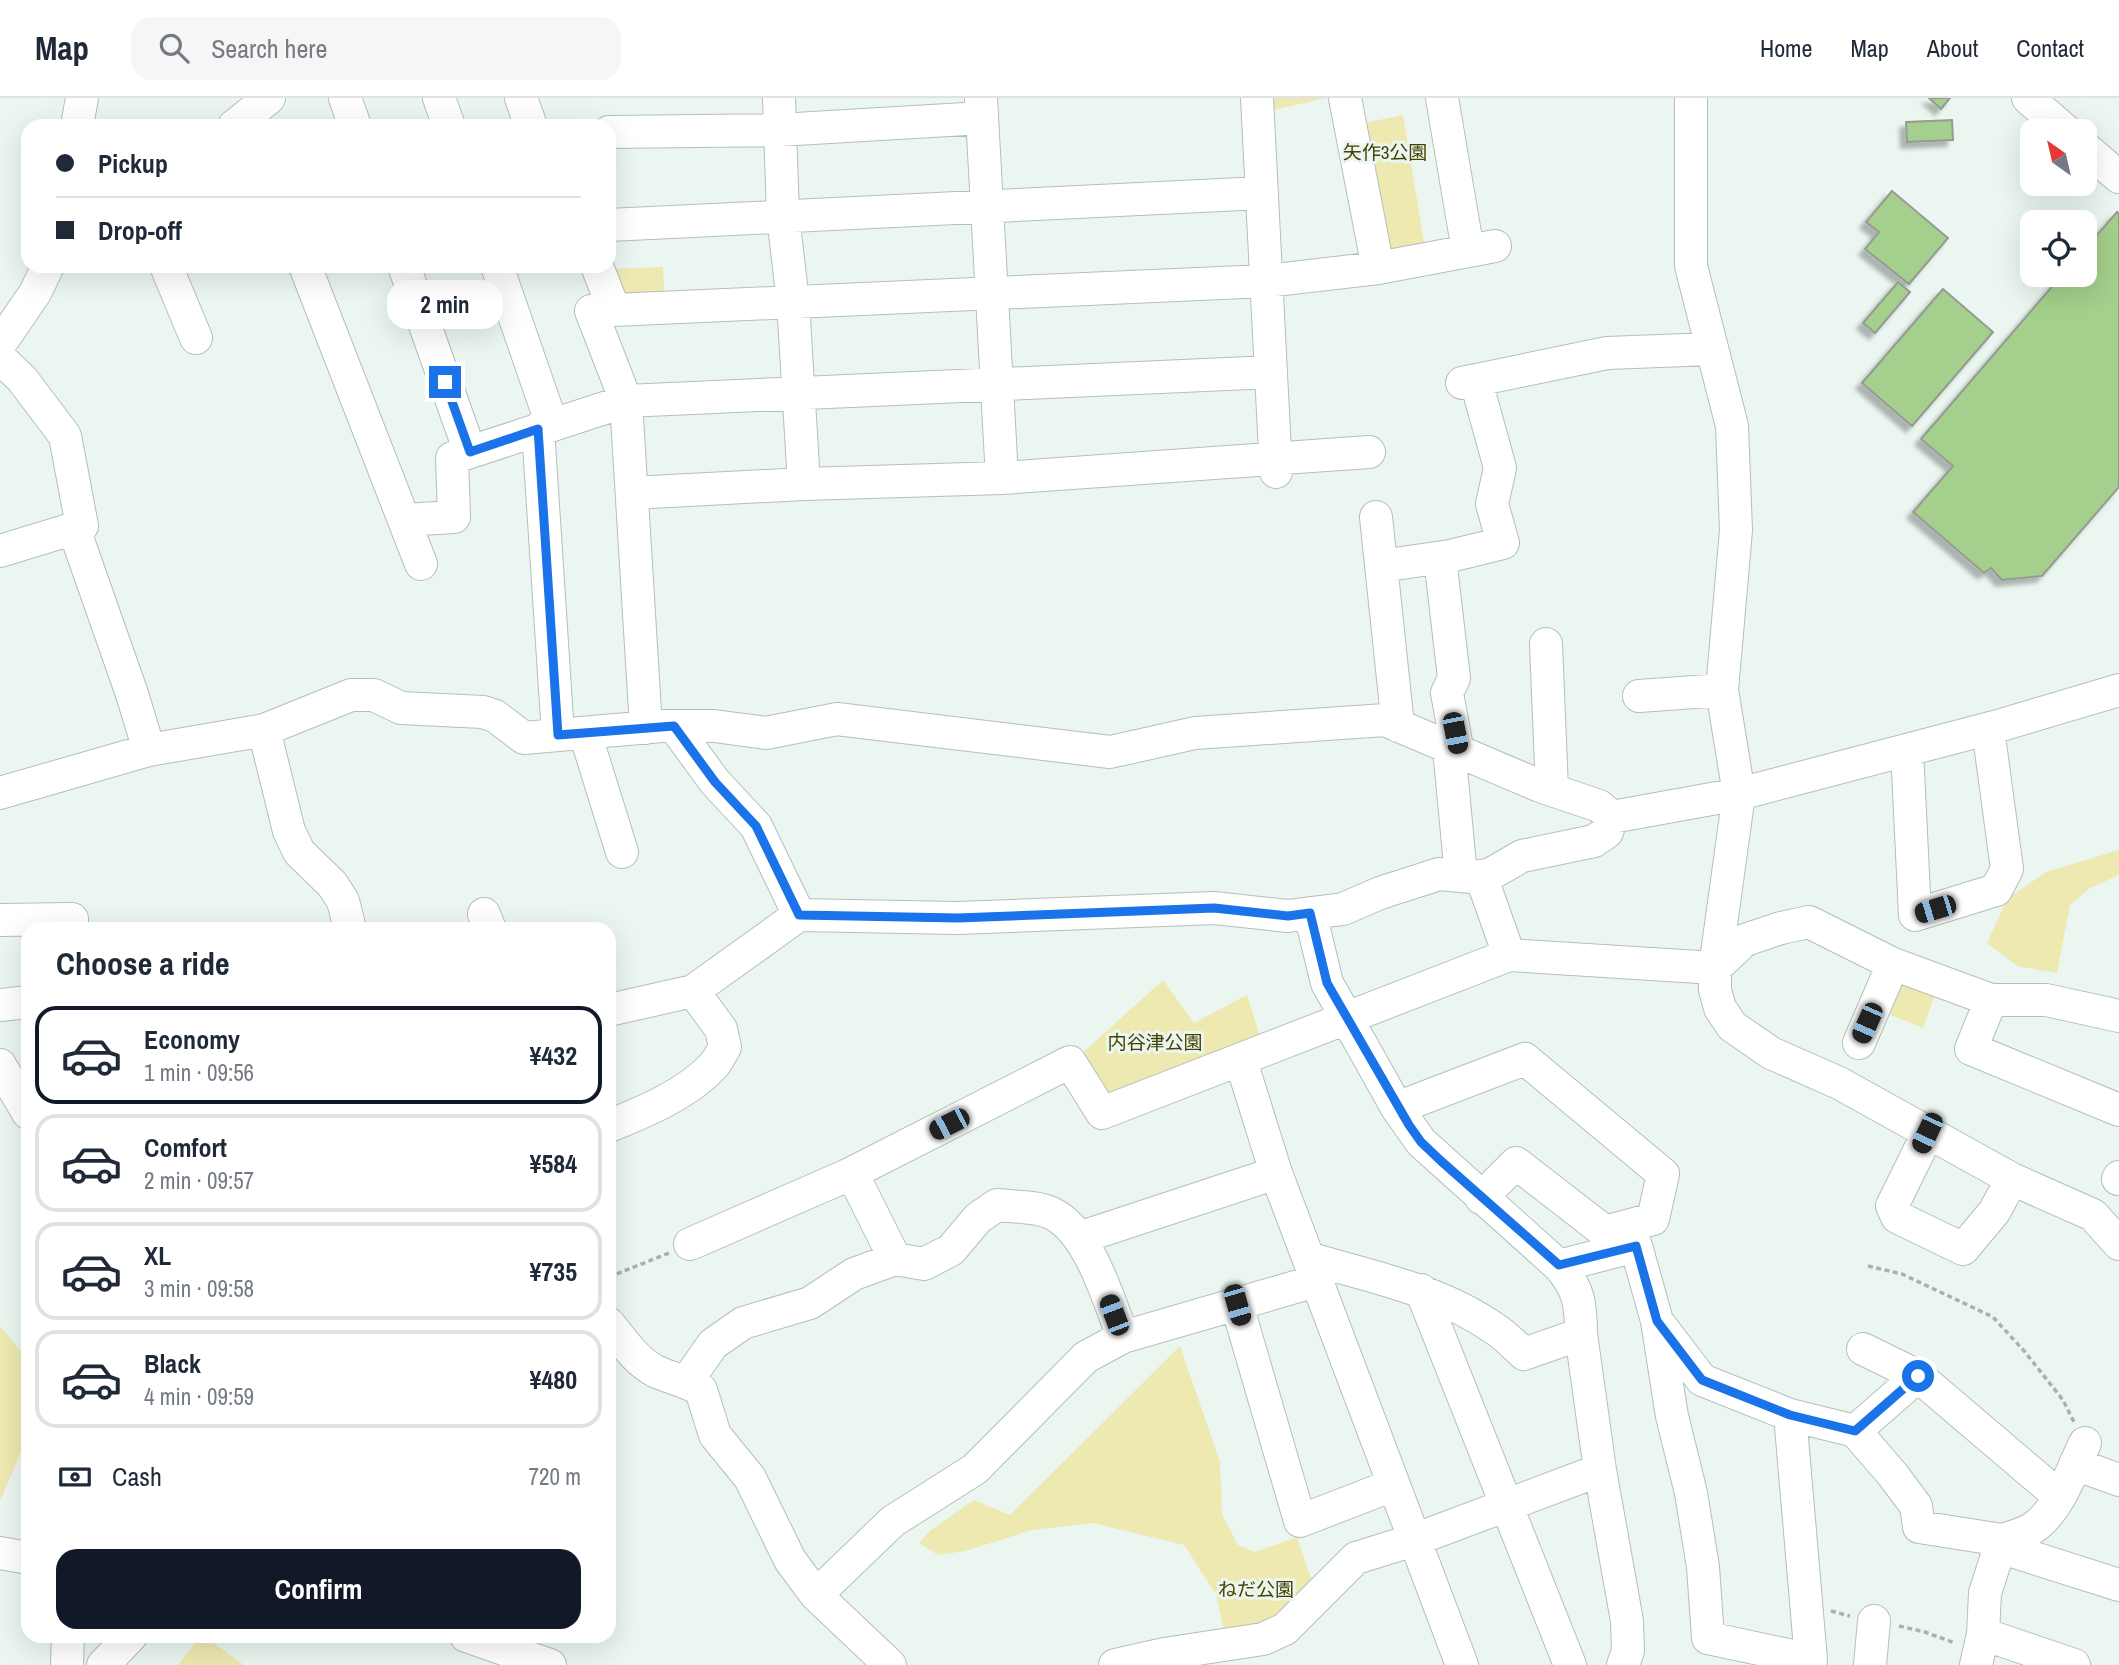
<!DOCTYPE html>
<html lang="en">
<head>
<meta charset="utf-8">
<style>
	:root { --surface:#fff; --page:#f6f6f7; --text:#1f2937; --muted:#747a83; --line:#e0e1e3; --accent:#111827 }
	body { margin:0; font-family:"Archivo Narrow","Noto Sans JP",sans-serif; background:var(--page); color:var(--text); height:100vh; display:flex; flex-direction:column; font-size:26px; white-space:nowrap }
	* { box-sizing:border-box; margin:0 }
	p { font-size:23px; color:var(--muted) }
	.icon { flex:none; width:38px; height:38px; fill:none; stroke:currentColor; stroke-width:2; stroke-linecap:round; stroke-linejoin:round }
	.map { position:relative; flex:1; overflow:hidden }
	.details { position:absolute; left:21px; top:824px; width:595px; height:721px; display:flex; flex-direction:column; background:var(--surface); border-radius:21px; box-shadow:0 7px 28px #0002 }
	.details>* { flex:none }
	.guide { position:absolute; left:21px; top:21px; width:595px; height:154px; border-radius:21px; box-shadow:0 7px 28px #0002; display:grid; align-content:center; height:154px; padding:0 35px; background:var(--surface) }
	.needle { width:46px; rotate:326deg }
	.tools { position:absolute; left:2020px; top:21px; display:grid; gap:14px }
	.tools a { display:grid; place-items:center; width:77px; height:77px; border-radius:14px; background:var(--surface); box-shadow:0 7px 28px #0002; font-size:35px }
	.end { position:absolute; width:32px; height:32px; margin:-16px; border:9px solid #1a73e8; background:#fff; box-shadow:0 0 0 4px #fff }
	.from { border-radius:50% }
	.bubble { position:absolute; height:49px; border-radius:21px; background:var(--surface); box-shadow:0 7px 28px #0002; font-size:23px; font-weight:700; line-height:49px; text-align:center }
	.car { position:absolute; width:21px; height:42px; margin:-21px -10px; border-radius:9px; box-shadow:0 0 5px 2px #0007; background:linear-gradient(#222 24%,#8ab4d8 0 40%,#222 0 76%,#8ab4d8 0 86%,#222 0) }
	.guide b { display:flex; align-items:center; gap:24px; height:66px; font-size:26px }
	.guide b+b { border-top:2px solid var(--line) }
	.guide i { width:18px; height:18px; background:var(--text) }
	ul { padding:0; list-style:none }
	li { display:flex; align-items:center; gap:21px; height:98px; margin:0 14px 10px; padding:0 21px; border:4px solid var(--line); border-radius:21px }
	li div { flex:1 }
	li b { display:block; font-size:26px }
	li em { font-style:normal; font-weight:700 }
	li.selected { border-color:var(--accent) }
	li>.icon { width:63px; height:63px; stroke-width:1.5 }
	h2 { padding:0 35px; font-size:32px; line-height:84px }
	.pay { display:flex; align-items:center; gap:18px; height:77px; padding:0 35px; font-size:26px }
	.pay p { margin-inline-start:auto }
	.primary-button { display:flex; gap:14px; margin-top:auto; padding:14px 35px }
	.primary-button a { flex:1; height:80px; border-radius:21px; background:var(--accent); color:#fff; font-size:28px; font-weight:700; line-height:80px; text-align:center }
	header { display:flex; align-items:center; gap:42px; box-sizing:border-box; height:98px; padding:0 35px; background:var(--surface); border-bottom:2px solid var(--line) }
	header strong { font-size:33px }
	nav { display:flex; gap:38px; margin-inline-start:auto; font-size:24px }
	.search { width:490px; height:63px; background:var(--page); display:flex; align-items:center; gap:18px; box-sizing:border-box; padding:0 24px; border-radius:21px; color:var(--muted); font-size:26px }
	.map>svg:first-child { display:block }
	.green { fill:#ede9b1 }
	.building { fill:#a4cf8c; stroke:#959b92; stroke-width:2; filter:url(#shadow) }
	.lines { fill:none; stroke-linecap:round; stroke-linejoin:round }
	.minor-casing { stroke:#b4bfba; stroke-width:34 }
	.path { stroke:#a8b1ad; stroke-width:3.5; stroke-dasharray:5 3.5; stroke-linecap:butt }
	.minor { stroke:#fff; stroke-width:32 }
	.route { stroke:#1a73e8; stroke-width:9 }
	.labels { text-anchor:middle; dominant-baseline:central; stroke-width:6; stroke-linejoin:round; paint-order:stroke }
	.park-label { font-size:19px; fill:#464100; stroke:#ebf6f1 }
</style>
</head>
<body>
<header>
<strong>Map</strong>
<div class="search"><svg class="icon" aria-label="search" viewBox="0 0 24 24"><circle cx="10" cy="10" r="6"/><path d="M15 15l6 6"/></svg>Search here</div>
<nav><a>Home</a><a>Map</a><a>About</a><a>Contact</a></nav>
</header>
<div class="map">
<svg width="2119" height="1567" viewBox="0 0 2119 1567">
	<defs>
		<filter id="shadow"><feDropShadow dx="-6" dy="6" stdDeviation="2" flood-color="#0004"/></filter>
	</defs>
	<rect width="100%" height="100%" fill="#ebf6f1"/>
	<path class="green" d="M 1269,0 L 1326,0 L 1269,13 Z
		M 1403,17 L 1426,156 L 1390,162 L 1355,27 Z
		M 663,169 L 665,206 L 629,208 L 607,171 Z
		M 2119,752 L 2119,777 L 2090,790 L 2070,807 L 2057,875 L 2017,868 L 1987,845 L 2007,801 L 2046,774 Z
		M 1901,879 L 1936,894 L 1923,930 L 1881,913 Z
		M 1163,882 L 1194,925 L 1247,897 L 1263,948 L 1114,1003 L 1079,958 Z
		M 0,1228 L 28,1262 L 28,1338 L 0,1403 Z
		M 1180,1248 L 1220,1364 L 1222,1416 L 1238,1447 L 1255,1454 L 1297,1439 L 1314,1489 L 1274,1523 L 1225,1537 L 1216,1496 L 1184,1447 L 1093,1425 L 1032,1432 L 965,1453 L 938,1457 L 919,1445 L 931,1432 L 974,1402 L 1010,1417 Z
		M 201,1538 L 204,1538 L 244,1567 L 178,1567 Z"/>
	<path class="building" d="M 1929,0 L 1950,0 L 1941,11 Z
		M 1952,22 L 1953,42 L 1907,44 L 1906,24 Z
		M 1892,93 L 1948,140 L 1909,186 L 1865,151 L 1879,134 L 1866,124 Z
		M 2117,114 L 2119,116 L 2119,389 L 2042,478 L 2002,482 L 1991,470 L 1984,475 L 1913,414 L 1953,368 L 1921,341 L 2062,177 L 2084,177 L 2084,152 Z
		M 1898,184 L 1910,194 L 1875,235 L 1863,225 Z
		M 1943,191 L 1993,234 L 1912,328 L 1862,285 Z"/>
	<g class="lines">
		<defs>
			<path id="minor" d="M 345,0 L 355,28
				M 439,0 L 449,28
				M 521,0 L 531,28
				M 779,0 L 783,118 L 793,204 L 804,386
				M 981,0 L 1002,380
				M 1257,0 L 1276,374
				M 1345,0 L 1378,170
				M 1442,0 L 1468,153
				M 2028,0 L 2066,33
				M 77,28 L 82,0
				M 234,28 L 269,0
				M 609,34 L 779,32 L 982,20
				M 2084,49 L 2119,79
				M 609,127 L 1262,95
				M 166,168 L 196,240
				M 305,168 L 421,466
				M 404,168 L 470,354
				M 497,168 L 552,327
				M 597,168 L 614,212
				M 0,246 L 35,195 L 48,168
				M 0,260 L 22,281 L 65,338 L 82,428 L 0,453
				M 1462,285 L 1607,255 L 1712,251
				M 538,331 L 558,637
				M 632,395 L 804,386 L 1002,380 L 1369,354
				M 1376,419 L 1398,628
				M 404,422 L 454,419 L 452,360 L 626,303 L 1271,274
				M 74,431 L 132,596 L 149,652
				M 1440,460 L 1454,580 L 1447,595 L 1458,655
				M 1381,468 L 1450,458 L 1503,445 L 1492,406 L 1500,370 L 1476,283
				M 1546,546 L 1552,692
				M 1639,598 L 1722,592
				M 674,628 L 715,684 L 756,728 L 799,817
				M 646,630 L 626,303 L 591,213 L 1266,183 L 1378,170 L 1495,148
				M 264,632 L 289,733 L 299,754 L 332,786 L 343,803 L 350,831
				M 585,635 L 622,754
				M 1449,650 L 1461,778
				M 1907,652 L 1915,817 L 1996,792 L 2007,771 L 1988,631
				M 0,695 L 149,652 L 264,632 L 351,597 L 374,597 L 401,610 L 483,614 L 495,618 L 524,640 L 662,628 L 714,628 L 766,635 L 837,621 L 1110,654 L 1195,635 L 1385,622 L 1540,688 L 1599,708 L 1612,719 L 1739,696 L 1998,628 L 2119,592
				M 1481,778 L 1509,857
				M 1310,815 L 1327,885 L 1397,1010 L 1421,1044 L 1559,1168 C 1579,1191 1581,1206 1581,1236 L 1600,1372 L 1627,1523 L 1628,1553 L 1623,1567
				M 484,816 L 490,831
				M 0,822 L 72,821 L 72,831
				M 1991,902 L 1971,951 L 2119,1012
				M 0,907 L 28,904
				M 609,912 L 693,893
				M 2119,918 L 2046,902 L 1991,902 L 1893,866 L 1809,824 L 1781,830 L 1745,842 L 1715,870 L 1715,892 L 1720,910 L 1732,928 L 1771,955 L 1839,985 L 2012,1081 L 2093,1117 L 2119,1146
				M 1859,945 L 1893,866
				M 1241,963 L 1276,1075 L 1462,1567
				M 0,967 L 28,1015
				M 1397,1010 L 1525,961 L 1663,1076 L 1653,1121 L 1605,1134 L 1516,1065 L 1481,1100
				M 609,1028 C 644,1014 687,996 713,968 C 718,963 721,955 725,949 L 721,931 L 693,893 L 799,817 L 958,820 L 1214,810 L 1288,818 L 1343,811 L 1380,795 L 1439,776 L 1472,779 L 1489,777 L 1522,758 L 1594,743 L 1607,734 L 1612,719
				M 1928,1035 L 1892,1108 L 1897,1119 L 1963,1151 L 1994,1114 L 2012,1081
				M 852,1075 L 895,1161
				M 2118,1081 L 2119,1079
				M 1079,1140 L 1276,1075
				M 690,1146 L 848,1077 L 1070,964 L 1102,1015 L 1509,857 L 1715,870 L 1739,696 L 1722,592 L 1736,432 L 1732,328 L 1691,168 L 1691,0
				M 1308,1160 C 1372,1179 1440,1192 1495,1231 C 1506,1238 1515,1248 1524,1256 L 1581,1236
				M 1559,1168 L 1636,1148 L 1657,1223 L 1672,1318 L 1691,1395 L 1703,1469 L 1708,1540 L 1811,1562 L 1790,1317
				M 1421,1192 L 1570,1567
				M 1237,1207 L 1300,1423 L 1393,1387
				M 609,1226 C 623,1243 636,1263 655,1273 C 670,1280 686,1283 701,1292 L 715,1337 L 750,1380 L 790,1462 L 816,1497 L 890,1567
				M 1660,1227 L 1702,1282 L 1790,1317 L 1855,1333 L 1893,1377 L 1916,1408 L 1919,1429 L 2002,1442 L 2015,1454 L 2119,1487
				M 1123,1239 L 1316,1183
				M 1863,1251 L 1918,1278 L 2059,1398
				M 687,1283 L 713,1246 L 743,1225 L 810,1205 L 854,1176 L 895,1161 L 924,1166 L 951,1152 L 978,1120 L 997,1107 C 1014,1109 1036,1108 1051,1115 C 1089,1132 1109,1203 1123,1239 L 1086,1259 L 975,1371 L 893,1423 L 816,1497
				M 1855,1333 L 1918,1278
				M 2075,1366 L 2119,1382
				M 0,1455 L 28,1460
				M 1983,1536 L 2074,1567
				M 466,1538 L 550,1567
				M 67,1567 L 68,1538
				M 103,1567 L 131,1538
				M 1115,1567 L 1164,1556 L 1263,1541 L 1285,1531 L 1356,1460 L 1414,1442 L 1600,1372
				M 1870,1567 L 1874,1523
				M 1976,1567 L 1983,1536 L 1985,1495 L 2002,1442 C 2012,1439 2024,1436 2033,1430 C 2060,1411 2071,1374 2085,1345"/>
		</defs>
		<use href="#minor" class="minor-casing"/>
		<path class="path" d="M 1868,1168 L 1902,1176 L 1993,1219 L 2025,1254 L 2063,1302 L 2074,1324
			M 609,1179 L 669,1155
			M 1831,1513 L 1850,1518
			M 1899,1528 L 1925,1534 L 1955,1545"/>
		<use href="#minor" class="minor"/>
	</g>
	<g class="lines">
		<path class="route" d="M 445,284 L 470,354 L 538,331 L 558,637 L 674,628 L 715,684 L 756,728 L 799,817 L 958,820 L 1214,810 L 1288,818 L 1310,815 L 1327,885 L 1409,1027 L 1421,1044 L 1441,1063 L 1559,1167 L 1636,1148 L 1657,1223 L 1702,1282 L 1790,1317 L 1855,1333 L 1918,1278"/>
	</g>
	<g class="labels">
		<g class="park-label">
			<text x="1385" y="54">矢作3公園</text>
			<text x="1155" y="944">内谷津公園</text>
			<text x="1256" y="1491">ねだ公園</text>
		</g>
	</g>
</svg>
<div class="tools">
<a><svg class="needle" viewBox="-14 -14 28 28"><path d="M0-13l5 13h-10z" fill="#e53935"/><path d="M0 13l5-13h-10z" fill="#747a83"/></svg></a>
<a><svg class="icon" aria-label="locate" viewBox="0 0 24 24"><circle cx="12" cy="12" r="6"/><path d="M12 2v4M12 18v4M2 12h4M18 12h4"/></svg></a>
</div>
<i class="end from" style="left:1918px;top:1278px"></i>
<i class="end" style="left:445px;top:284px"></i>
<div class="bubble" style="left:387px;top:182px;width:116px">2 min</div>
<i class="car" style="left:1455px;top:635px;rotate:169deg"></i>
<i class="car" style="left:1935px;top:811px;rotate:253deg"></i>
<i class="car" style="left:1867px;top:925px;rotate:204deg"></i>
<i class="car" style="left:949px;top:1026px;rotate:243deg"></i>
<i class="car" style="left:1927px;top:1035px;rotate:205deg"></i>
<i class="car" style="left:1237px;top:1207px;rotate:164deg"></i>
<i class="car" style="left:1114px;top:1217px;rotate:339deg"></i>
<div class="guide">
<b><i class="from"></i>Pickup</b>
<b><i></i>Drop-off</b>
</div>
<section class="details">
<h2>Choose a ride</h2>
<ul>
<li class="selected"><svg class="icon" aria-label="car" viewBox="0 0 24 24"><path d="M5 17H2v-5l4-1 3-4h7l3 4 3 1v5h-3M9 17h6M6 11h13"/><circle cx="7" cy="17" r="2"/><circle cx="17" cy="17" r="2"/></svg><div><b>Economy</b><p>1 min · 09:56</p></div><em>¥432</em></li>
<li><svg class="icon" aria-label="car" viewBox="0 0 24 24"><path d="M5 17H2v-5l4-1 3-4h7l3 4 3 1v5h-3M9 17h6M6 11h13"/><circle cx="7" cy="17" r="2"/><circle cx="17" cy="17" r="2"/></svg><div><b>Comfort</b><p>2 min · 09:57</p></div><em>¥584</em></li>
<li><svg class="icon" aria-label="car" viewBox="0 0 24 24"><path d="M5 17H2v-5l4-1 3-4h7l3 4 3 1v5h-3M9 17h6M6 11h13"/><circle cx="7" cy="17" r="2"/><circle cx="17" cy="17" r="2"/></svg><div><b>XL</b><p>3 min · 09:58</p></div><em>¥735</em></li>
<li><svg class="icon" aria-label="car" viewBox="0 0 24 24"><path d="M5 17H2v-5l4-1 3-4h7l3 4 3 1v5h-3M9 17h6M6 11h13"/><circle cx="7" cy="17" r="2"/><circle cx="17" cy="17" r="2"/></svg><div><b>Black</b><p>4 min · 09:59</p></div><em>¥480</em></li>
</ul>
<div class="pay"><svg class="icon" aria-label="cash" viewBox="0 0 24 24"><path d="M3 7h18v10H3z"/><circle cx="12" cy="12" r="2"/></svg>Cash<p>720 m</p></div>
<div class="primary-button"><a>Confirm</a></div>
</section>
</div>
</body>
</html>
